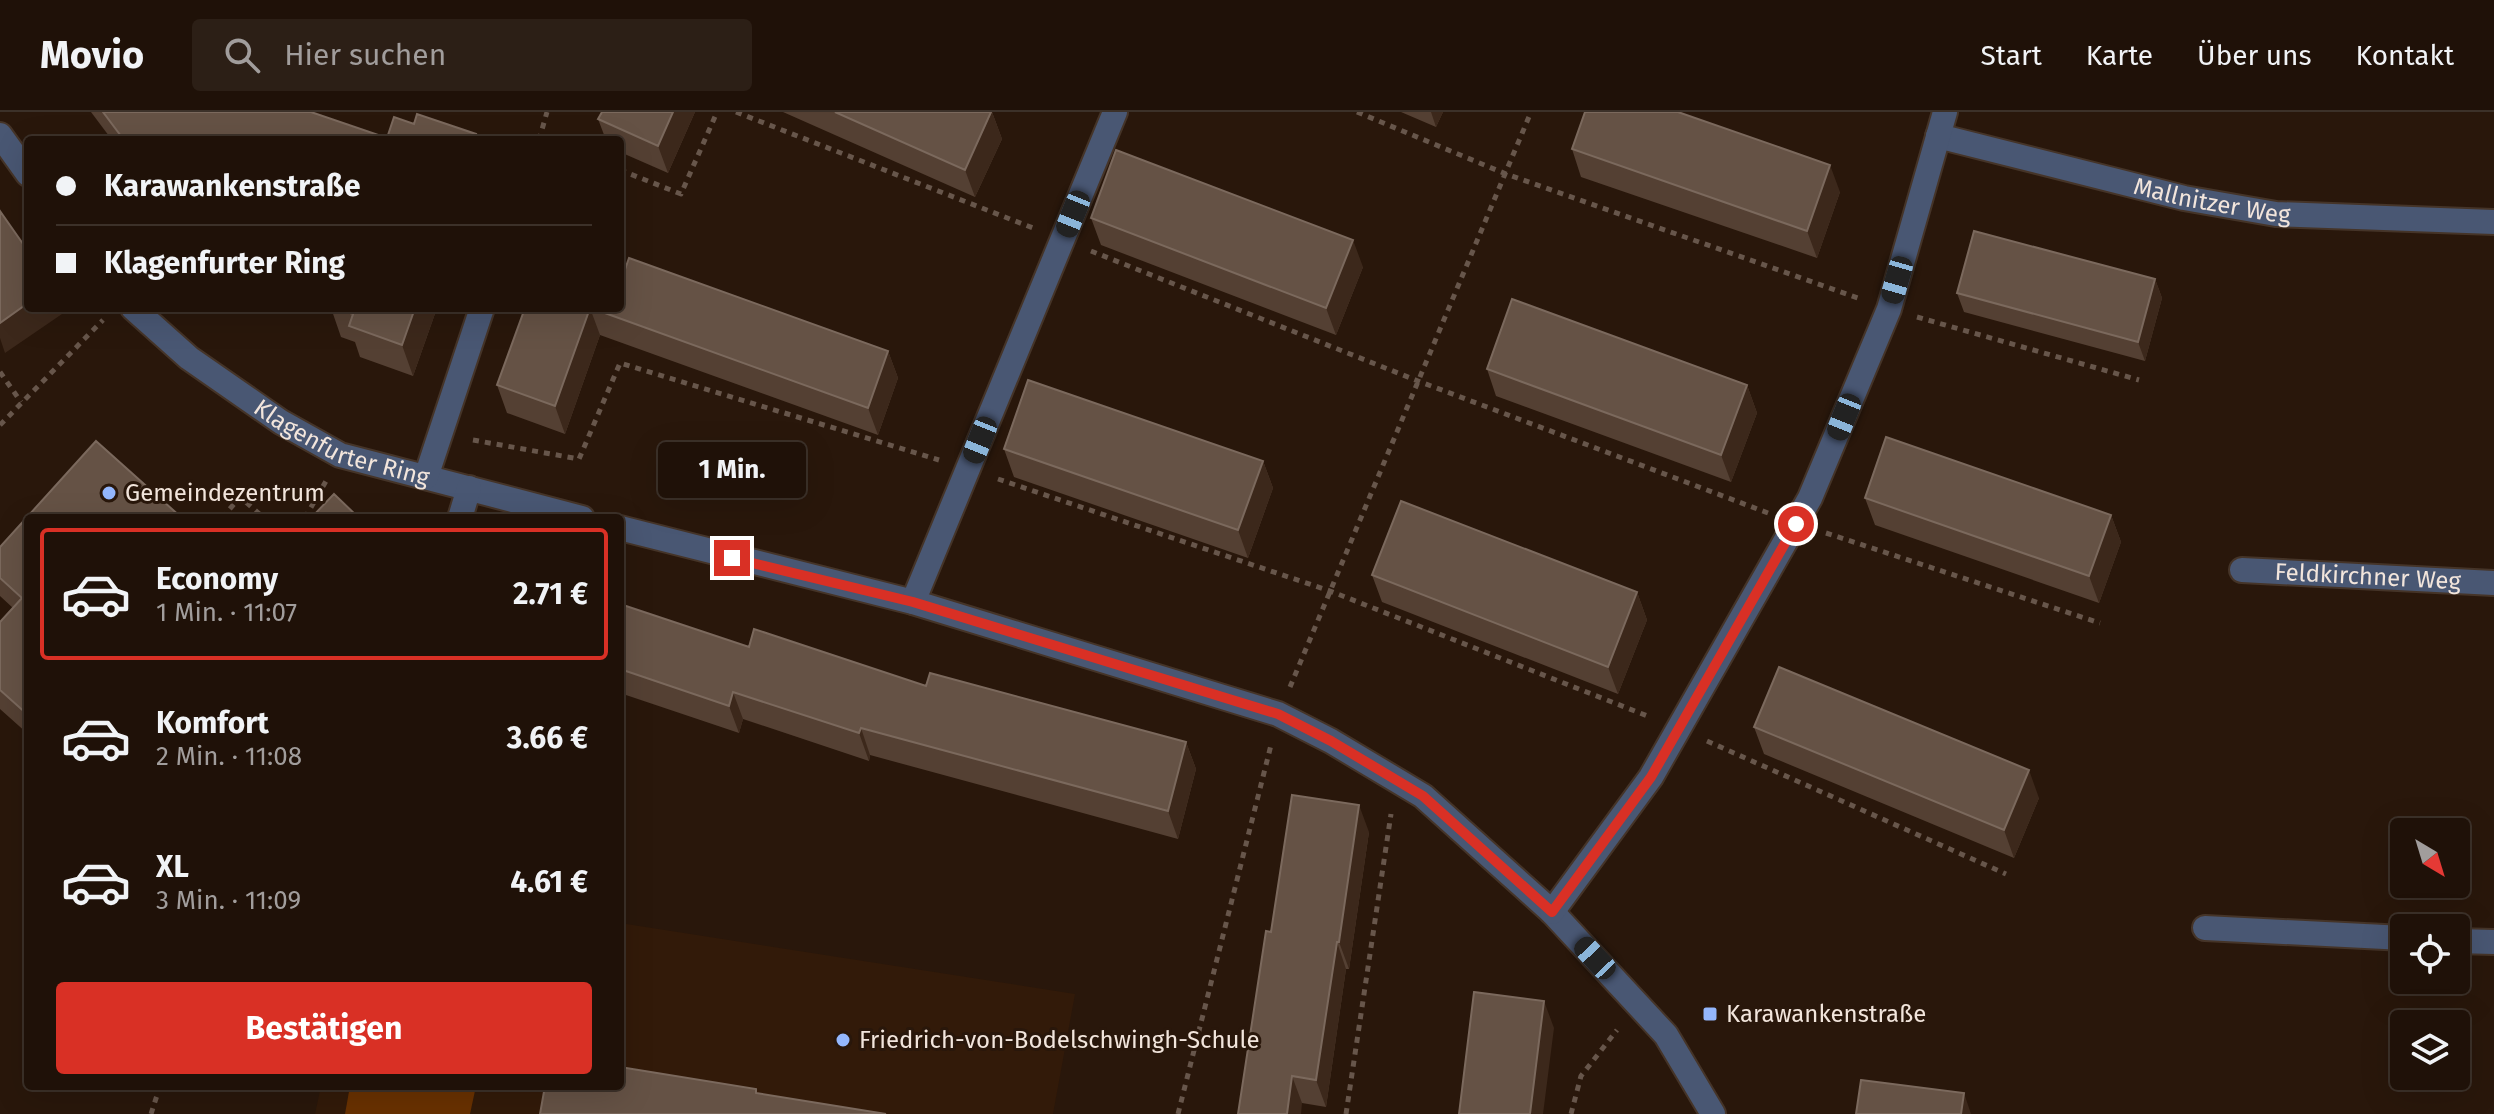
<!DOCTYPE html>
<html lang="de">
<head>
<meta charset="utf-8">
<style>
	:root { --surface:#1f1108; --page:#2c1f16; --text:#f1f3f6; --muted:#a19d9c; --line:#3c3129; --accent:#d93025 }
	body { margin:0; font-family:"Fira Sans",sans-serif; background:var(--page); color:var(--text); height:100vh; display:flex; flex-direction:column; font-size:30px; white-space:nowrap }
	* { box-sizing:border-box; margin:0 }
	p { font-size:26px; color:var(--muted) }
	.icon { flex:none; width:44px; height:44px; fill:none; stroke:currentColor; stroke-width:2; stroke-linecap:round; stroke-linejoin:round }
	.map { position:relative; flex:1; overflow:hidden }
	.panel { position:absolute; left:24px; top:402px; width:600px; height:576px; display:flex; flex-direction:column; background:var(--surface); border-radius:8px; box-shadow:0 8px 32px #0002,0 0 0 2px var(--line) }
	.panel>* { flex:none }
	.top-card { position:absolute; left:24px; top:24px; width:600px; height:176px; border-radius:8px; box-shadow:0 8px 32px #0002,0 0 0 2px var(--line); display:grid; align-content:center; height:176px; padding:0 32px; background:var(--surface) }
	.needle { width:52px; rotate:142deg }
	.tools { position:absolute; left:2390px; top:706px; display:grid; gap:16px }
	.tools a { display:grid; place-items:center; width:80px; height:80px; border-radius:8px; background:var(--surface); box-shadow:0 8px 32px #0002,0 0 0 2px var(--line); font-size:40px }
	.end { position:absolute; width:36px; height:36px; margin:-18px; border:10px solid #d93025; background:#fff; box-shadow:0 0 0 4px #fff }
	.from { border-radius:50% }
	.bubble { position:absolute; height:56px; border-radius:8px; background:var(--surface); box-shadow:0 8px 32px #0002,0 0 0 2px var(--line); font-size:26px; font-weight:700; line-height:56px; text-align:center }
	.car { position:absolute; width:24px; height:48px; margin:-24px -12px; border-radius:10px; box-shadow:0 0 6px 2px #0007; background:linear-gradient(#222 24%,#8ab4d8 0 40%,#222 0 76%,#8ab4d8 0 86%,#222 0) }
	.top-card b { display:flex; align-items:center; gap:28px; height:76px; font-size:30px }
	.top-card b+b { border-top:2px solid var(--line) }
	.top-card i { width:20px; height:20px; background:var(--text) }
	ul { padding:14px 0 0; list-style:none }
	li { display:flex; align-items:center; gap:24px; height:132px; margin:0 16px 12px; padding:0 16px; border:4px solid transparent; border-radius:8px }
	li div { flex:1 }
	li b { display:block; font-size:30px }
	li em { font-style:normal; font-weight:700 }
	li.current { border-color:var(--accent) }
	li>.icon { width:72px; height:72px; stroke-width:1.5 }
	.cta { display:flex; gap:16px; margin-top:auto; padding:16px 32px }
	.cta a { flex:1; height:92px; border-radius:8px; background:var(--accent); color:#fff; font-size:32px; font-weight:700; line-height:92px; text-align:center }
	header { display:flex; align-items:center; gap:48px; box-sizing:border-box; height:112px; padding:0 40px; background:var(--surface); border-bottom:2px solid var(--line) }
	header strong { font-size:38px }
	nav { display:flex; gap:44px; margin-inline-start:auto; font-size:28px }
	.search { width:560px; height:72px; background:var(--page); display:flex; align-items:center; gap:20px; box-sizing:border-box; padding:0 28px; border-radius:8px; color:var(--muted); font-size:30px }
	.map>svg:first-child { display:block }
	.built { fill:#321a09 }
	.green { fill:#693100 }
	.lines { fill:none; stroke-linecap:round; stroke-linejoin:round }
	.minor-casing { stroke:#453428; stroke-width:28 }
	.path { stroke:#67564b; stroke-width:5; stroke-dasharray:6 6; stroke-linecap:butt }
	.minor { stroke:#495773; stroke-width:24 }
	.wall { fill:#544033 }
	.shaded-wall { fill:#3c281b }
	.building { fill:#655245; stroke:#7b695d; stroke-width:2 }
	.route { stroke:#d93025; stroke-width:10 }
	.poi-dot { fill:#94b7fd; stroke:#29170b; stroke-width:3 }
	.labels { text-anchor:middle; dominant-baseline:central; stroke-width:6; stroke-linejoin:round; paint-order:stroke }
	.street-label { font-size:24px; fill:#f2e5dc; stroke:#29170b }
	.poi-label { font-size:24px; fill:#f2e5dc; stroke:#29170b; text-anchor:start }
</style>
</head>
<body>
<header>
<strong>Movio</strong>
<div class="search"><svg class="icon" aria-label="search" viewBox="0 0 24 24"><circle cx="10" cy="10" r="6"/><path d="M15 15l6 6"/></svg>Hier suchen</div>
<nav><a>Start</a><a>Karte</a><a>Über uns</a><a>Kontakt</a></nav>
</header>
<div class="map">
<svg width="2494" height="1002" viewBox="0 0 2494 1002">
	<rect width="100%" height="100%" fill="#29170b"/>
	<path class="built" d="M 620,811 L 1075,882 L 1053,1002 L 315,1002 L 321,974 L 620,974 Z"/>
	<path class="green" d="M 350,974 L 476,974 L 470,1002 L 345,1002 Z"/>
	<g class="lines">
		<defs>
			<g id="minor">
				<path d="M 0,23 L 28,62"/>
				<path id="s1" d="M 1938,24 L 2184,86 L 2276,102 L 2494,110"/>
				<path id="s2" d="M 133,196 L 189,246 L 281,310 L 340,343 L 582,406"/>
				<path d="M 426,365 L 482,196"/>
				<path d="M 460,406 L 469,376"/>
				<path d="M 620,416 L 913,490 L 1278,602 L 1331,629 L 1423,684 L 1552,800 L 1666,923 L 1713,1002"/>
				<path id="s3" d="M 2242,458 L 2494,471"/>
				<path d="M 913,490 L 1115,0"/>
				<path d="M 1552,800 L 1651,665 L 1810,386 L 1889,197 L 1945,0"/>
				<path d="M 2205,816 L 2404,826"/>
				<path d="M 2456,829 L 2494,830"/>
			</g>
		</defs>
		<use href="#minor" class="minor-casing"/>
		<path class="path" d="M 736,0 L 1033,116
			M 1357,0 L 1506,62 L 1858,186
			M 539,28 L 547,0
			M 620,58 L 681,82 L 717,0
			M 1091,139 L 1418,269 L 1768,401
			M 1917,205 L 2139,268
			M 0,260 L 21,290
			M 0,313 L 103,208
			M 473,328 L 579,347 L 620,251 L 939,348
			M 998,367 L 1330,479 L 1650,605
			M 222,406 L 240,385 L 264,406
			M 305,406 L 326,369
			M 1826,421 L 2100,511
			M 1290,575 L 1531,0
			M 1707,629 L 2006,762
			M 151,1002 L 160,974
			M 1178,1002 L 1271,633
			M 1346,1002 L 1391,702
			M 1571,1002 L 1581,964 L 1617,918"/>
		<use href="#minor" class="minor"/>
	</g>
	<path class="wall" d="M 91,0 L 311,0 L 387,26 L 414,12 L 474,28 L 112,28 Z
		M 602,0 L 695,0 L 668,61 L 620,40 L 620,28 L 606,28 L 598,7 Z
		M 783,0 L 992,0 L 1002,27 L 975,85 Z
		M 1401,0 L 1443,0 L 1436,15 Z
		M 1572,37 L 1840,80 L 1817,146 L 1581,65 Z
		M 1091,106 L 1363,155 L 1336,223 L 1101,133 Z
		M 2155,167 L 2162,186 L 2145,249 L 1964,200 L 1957,181 Z
		M 331,196 L 437,196 L 413,264 L 360,245 L 355,230 L 341,225 Z
		M 525,196 L 620,196 L 888,239 L 898,266 L 878,323 L 600,223 L 565,322 L 507,301 L 497,273 Z
		M 1487,257 L 1747,273 L 1757,301 L 1731,370 L 1496,284 Z
		M 96,329 L 28,406 L 28,622 L 0,597 L 0,510 L 13,496 L 0,484 L 0,435 Z
		M 1004,337 L 1263,349 L 1273,376 L 1248,446 L 1014,365 Z
		M 1865,386 L 2111,403 L 2121,430 L 2099,491 L 1875,413 Z
		M 1372,463 L 1637,480 L 1647,508 L 1618,582 L 1382,490 Z
		M 620,492 L 749,535 L 1186,630 L 1196,657 L 1178,727 L 870,643 L 869,649 L 743,607 L 739,621 L 620,581 Z
		M 1754,615 L 2039,686 L 2014,746 L 1764,642 Z
		M 1369,720 L 1349,857 L 1346,857 L 1326,995 L 1302,991 L 1238,1002 L 1271,820 Z"/>
	<path class="shaded-wall" d="M 673,0 L 695,0 L 668,61 L 658,34 Z
		M 992,0 L 1002,27 L 975,85 L 965,58 Z
		M 1431,0 L 1443,0 L 1436,15 Z
		M 1830,53 L 1840,80 L 1817,146 L 1807,119 Z
		M 1353,128 L 1363,155 L 1336,223 L 1326,196 Z
		M 2155,167 L 2162,186 L 2145,249 L 2138,230 Z
		M 28,191 L 28,196 L 60,196 L 62,202 L 5,241 L 0,226 L 0,211 Z
		M 415,196 L 437,196 L 413,264 L 402,233 Z
		M 590,196 L 600,223 L 565,322 L 555,294 Z
		M 888,239 L 898,266 L 878,323 L 868,296 Z
		M 1747,273 L 1757,301 L 1731,370 L 1721,343 Z
		M 1263,349 L 1273,376 L 1248,446 L 1238,418 Z
		M 2111,403 L 2121,430 L 2099,491 L 2089,464 Z
		M 1637,480 L 1647,508 L 1618,582 L 1608,555 Z
		M 733,580 L 743,607 L 739,621 L 729,594 Z
		M 861,616 L 870,643 L 869,649 L 859,621 Z
		M 1186,630 L 1196,657 L 1178,727 L 1168,699 Z
		M 2029,658 L 2039,686 L 2014,746 L 2004,718 Z
		M 1359,693 L 1369,720 L 1349,857 L 1339,830 Z
		M 1337,830 L 1346,857 L 1326,995 L 1316,968 Z
		M 1544,889 L 1554,916 L 1543,1002 L 1530,1002 Z
		M 1292,964 L 1302,991 L 1301,1002 L 1287,1002 Z
		M 1964,981 L 1971,1002 L 1961,1002 Z"/>
	<path class="building" d="M 103,0 L 311,0 L 387,26 L 394,5 L 414,12 L 417,2 L 476,22 L 474,28 L 124,28 Z
		M 602,0 L 673,0 L 658,34 L 598,7 Z
		M 835,0 L 991,0 L 965,58 Z
		M 1585,0 L 1678,0 L 1830,53 L 1807,119 L 1572,37 Z
		M 1116,38 L 1353,128 L 1326,196 L 1091,106 Z
		M 0,99 L 28,139 L 28,191 L 0,211 Z
		M 1974,119 L 2155,167 L 2138,230 L 1957,181 Z
		M 629,146 L 888,239 L 868,296 L 591,196 L 620,196 L 620,172 Z
		M 1512,187 L 1747,273 L 1721,343 L 1487,257 Z
		M 336,196 L 415,196 L 402,233 L 349,214 L 353,202 Z
		M 525,196 L 590,196 L 555,294 L 497,273 Z
		M 1028,268 L 1263,349 L 1238,418 L 1004,337 Z
		M 1886,325 L 2111,403 L 2089,464 L 1865,386 Z
		M 96,329 L 182,406 L 28,406 L 28,603 L 0,578 L 0,510 L 22,486 L 0,466 L 0,435 Z
		M 334,382 L 359,406 L 311,406 Z
		M 1401,389 L 1637,480 L 1608,555 L 1372,463 Z
		M 620,492 L 749,535 L 754,517 L 926,574 L 930,561 L 1186,630 L 1168,699 L 861,616 L 859,621 L 733,580 L 729,594 L 620,557 Z
		M 1779,555 L 2029,658 L 2004,718 L 1754,615 Z
		M 1292,683 L 1359,693 L 1339,830 L 1337,830 L 1316,968 L 1292,964 L 1287,1002 L 1238,1002 L 1266,819 L 1271,820 Z
		M 1474,880 L 1544,889 L 1530,1002 L 1459,1002 Z
		M 620,955 L 756,977 L 756,981 L 886,1002 L 540,1002 L 545,974 L 620,974 Z
		M 1861,968 L 1964,981 L 1961,1002 L 1856,1002 Z"/>
	<g class="lines">
		<path class="route" d="M 732,446 L 913,490 L 1278,602 L 1331,629 L 1423,684 L 1552,800 L 1651,665 L 1796,412"/>
	</g>
	<g class="poi-dot">
		<circle cx="109" cy="381" r="8"/>
		<rect x="1702" y="894" width="16" height="16" rx="4"/>
		<circle cx="843" cy="928" r="8"/>
	</g>
	<g class="labels">
		<g class="street-label">
			<text stroke="none"><textPath href="#s1" startOffset="282">Mallnitzer Weg</textPath></text>
			<text stroke="none"><textPath href="#s2" startOffset="252">Klagenfurter Ring</textPath></text>
			<text stroke="none"><textPath href="#s3" startOffset="126">Feldkirchner Weg</textPath></text>
		</g>
		<g class="poi-label">
			<text x="125" y="381">Gemeindezentrum</text>
			<text x="1726" y="902">Karawankenstraße</text>
			<text x="859" y="928">Friedrich-von-Bodelschwingh-Schule</text>
		</g>
	</g>
</svg>
<div class="tools">
<a><svg class="needle" viewBox="-14 -14 28 28"><path d="M0-13l5 13h-10z" fill="#e53935"/><path d="M0 13l5-13h-10z" fill="#a19d9c"/></svg></a>
<a><svg class="icon" aria-label="locate" viewBox="0 0 24 24"><circle cx="12" cy="12" r="6"/><path d="M12 2v4M12 18v4M2 12h4M18 12h4"/></svg></a>
<a><svg class="icon" aria-label="layers" viewBox="0 0 24 24"><path d="M12 4l9 5-9 5-9-5zM3 14l9 5 9-5"/></svg></a>
</div>
<i class="end from" style="left:1796px;top:412px"></i>
<i class="end" style="left:732px;top:446px"></i>
<div class="bubble" style="left:658px;top:330px;width:148px">1 Min.</div>
<i class="car" style="left:1073px;top:102px;rotate:202deg"></i>
<i class="car" style="left:1897px;top:168px;rotate:196deg"></i>
<i class="car" style="left:1844px;top:305px;rotate:202deg"></i>
<i class="car" style="left:980px;top:328px;rotate:202deg"></i>
<i class="car" style="left:1595px;top:846px;rotate:317deg"></i>
<div class="top-card">
<b><i class="from"></i>Karawankenstraße</b>
<b><i></i>Klagenfurter Ring</b>
</div>
<section class="panel">
<ul>
<li class="current"><svg class="icon" aria-label="car" viewBox="0 0 24 24"><path d="M5 17H2v-5l4-1 3-4h7l3 4 3 1v5h-3M9 17h6M6 11h13"/><circle cx="7" cy="17" r="2"/><circle cx="17" cy="17" r="2"/></svg><div><b>Economy</b><p>1 Min. · 11:07</p></div><em>2.71 €</em></li>
<li><svg class="icon" aria-label="car" viewBox="0 0 24 24"><path d="M5 17H2v-5l4-1 3-4h7l3 4 3 1v5h-3M9 17h6M6 11h13"/><circle cx="7" cy="17" r="2"/><circle cx="17" cy="17" r="2"/></svg><div><b>Komfort</b><p>2 Min. · 11:08</p></div><em>3.66 €</em></li>
<li><svg class="icon" aria-label="car" viewBox="0 0 24 24"><path d="M5 17H2v-5l4-1 3-4h7l3 4 3 1v5h-3M9 17h6M6 11h13"/><circle cx="7" cy="17" r="2"/><circle cx="17" cy="17" r="2"/></svg><div><b>XL</b><p>3 Min. · 11:09</p></div><em>4.61 €</em></li>
</ul>
<div class="cta"><a>Bestätigen</a></div>
</section>
</div>
</body>
</html>
